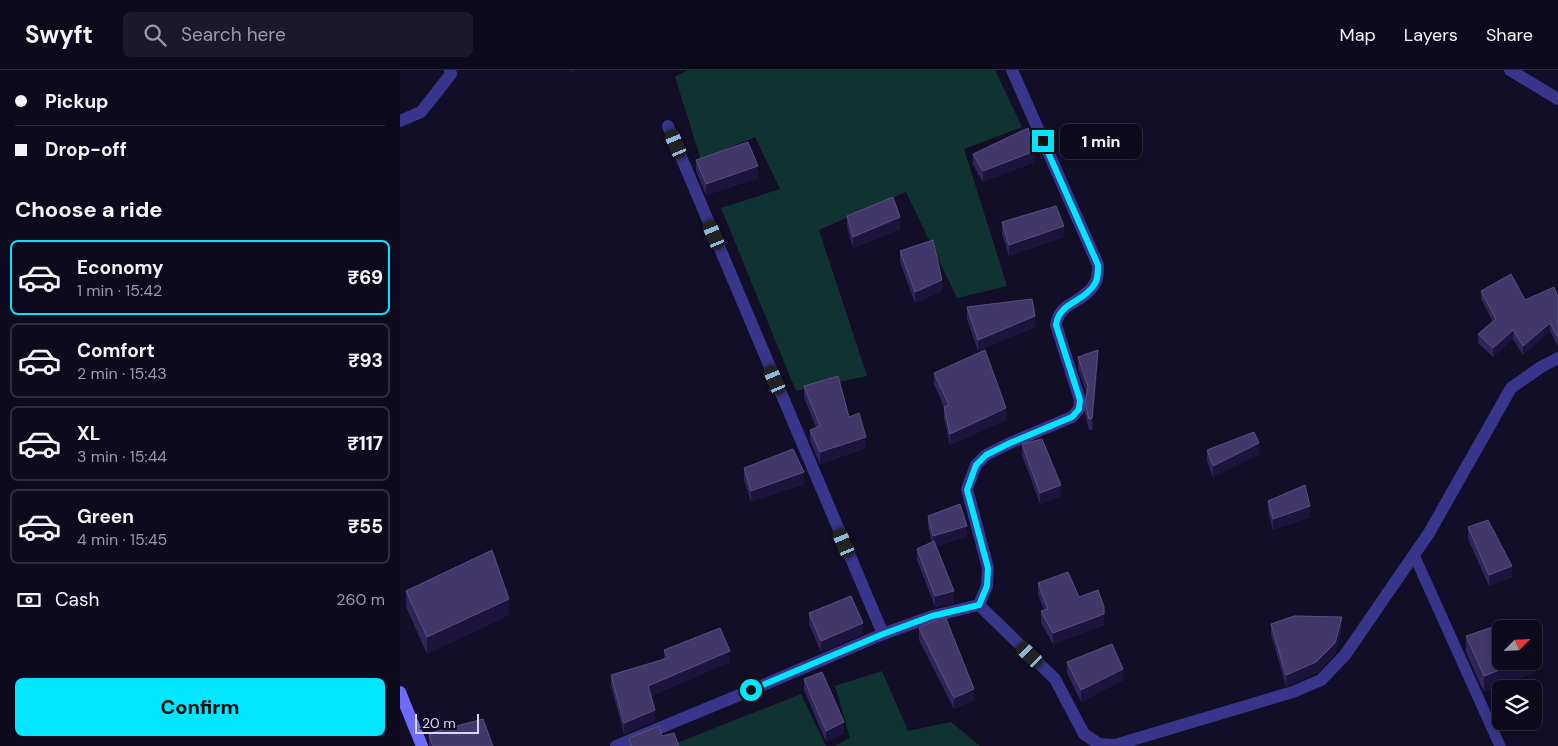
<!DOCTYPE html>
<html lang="en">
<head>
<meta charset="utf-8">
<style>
	:root { --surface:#0e0a1e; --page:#1c182b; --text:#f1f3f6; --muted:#9b9aa4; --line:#2e2b3c; --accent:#00e6ff }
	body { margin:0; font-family:"DM Sans",sans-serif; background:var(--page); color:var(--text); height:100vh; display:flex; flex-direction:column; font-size:19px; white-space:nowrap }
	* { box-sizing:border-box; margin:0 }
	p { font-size:16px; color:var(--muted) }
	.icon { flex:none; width:28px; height:28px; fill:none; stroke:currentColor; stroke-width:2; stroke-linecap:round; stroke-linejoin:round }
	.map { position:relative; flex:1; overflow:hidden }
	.panel { display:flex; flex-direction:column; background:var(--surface); width:400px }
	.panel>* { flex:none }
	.hud { display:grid; align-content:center; height:110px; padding:0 15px; background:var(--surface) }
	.needle { width:32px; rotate:66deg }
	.tools { position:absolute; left:1092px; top:550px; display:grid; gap:10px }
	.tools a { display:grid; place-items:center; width:50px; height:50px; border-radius:8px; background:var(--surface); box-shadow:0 2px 8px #0003,0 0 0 1px var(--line); font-size:25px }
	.scale { position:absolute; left:15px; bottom:12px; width:64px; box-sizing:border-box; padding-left:5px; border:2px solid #d9d4ff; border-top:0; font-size:14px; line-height:18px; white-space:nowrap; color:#d9d4ff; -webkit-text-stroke:4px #120e28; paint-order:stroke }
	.end { position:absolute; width:22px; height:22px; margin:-11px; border:6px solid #00e6ff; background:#111; box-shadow:0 0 0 2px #111 }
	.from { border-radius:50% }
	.bubble { position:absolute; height:35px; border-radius:8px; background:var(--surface); box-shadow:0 2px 8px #0003,0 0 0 1px var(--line); font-size:16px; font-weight:800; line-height:35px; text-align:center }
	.car { position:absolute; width:15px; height:30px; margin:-15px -8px; border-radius:6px; box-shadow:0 0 4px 1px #0007; background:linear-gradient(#222 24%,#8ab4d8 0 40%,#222 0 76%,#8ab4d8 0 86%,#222 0) }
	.hud b { display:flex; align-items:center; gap:18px; height:48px; font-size:19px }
	.hud b+b { border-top:1px solid var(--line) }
	.hud i { width:12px; height:12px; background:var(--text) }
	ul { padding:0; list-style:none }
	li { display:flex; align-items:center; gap:15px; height:75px; margin:0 10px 8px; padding:0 5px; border:2px solid var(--line); border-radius:8px }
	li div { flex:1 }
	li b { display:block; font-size:19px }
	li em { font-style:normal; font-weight:800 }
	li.on { border-color:var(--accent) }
	li>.icon { width:45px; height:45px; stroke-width:1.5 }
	h2 { padding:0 15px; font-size:22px; line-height:60px }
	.pay { display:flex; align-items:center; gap:12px; height:55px; padding:0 15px; font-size:19px }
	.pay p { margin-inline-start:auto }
	.button { display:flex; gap:10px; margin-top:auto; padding:10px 15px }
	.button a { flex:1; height:58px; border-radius:8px; background:var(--accent); color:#111; font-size:20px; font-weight:800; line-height:58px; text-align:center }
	header { display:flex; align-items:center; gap:30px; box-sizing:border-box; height:70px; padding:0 25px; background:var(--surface); border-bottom:1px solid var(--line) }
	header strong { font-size:24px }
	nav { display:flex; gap:28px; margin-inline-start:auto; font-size:18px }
	.search { width:350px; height:45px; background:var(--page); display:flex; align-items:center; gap:12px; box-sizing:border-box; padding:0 18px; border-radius:8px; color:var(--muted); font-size:19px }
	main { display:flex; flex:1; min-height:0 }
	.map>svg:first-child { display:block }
	.green { fill:#103231 }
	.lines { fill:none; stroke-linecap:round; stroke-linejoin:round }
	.lane { stroke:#38358a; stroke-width:11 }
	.street { stroke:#38358a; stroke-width:12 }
	.secondary { stroke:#6f6bff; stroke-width:12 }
	.wall { fill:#2f2557 }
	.shaded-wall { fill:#1c143c }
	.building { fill:#413869; stroke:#595080 }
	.route { stroke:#00e6ff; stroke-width:6 }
</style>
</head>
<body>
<header>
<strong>Swyft</strong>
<div class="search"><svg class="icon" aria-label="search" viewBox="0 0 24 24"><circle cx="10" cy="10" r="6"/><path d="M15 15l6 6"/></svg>Search here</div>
<nav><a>Map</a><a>Layers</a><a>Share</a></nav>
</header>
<main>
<section class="panel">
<div class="hud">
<b><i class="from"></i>Pickup</b>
<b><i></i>Drop-off</b>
</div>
<h2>Choose a ride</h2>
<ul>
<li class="on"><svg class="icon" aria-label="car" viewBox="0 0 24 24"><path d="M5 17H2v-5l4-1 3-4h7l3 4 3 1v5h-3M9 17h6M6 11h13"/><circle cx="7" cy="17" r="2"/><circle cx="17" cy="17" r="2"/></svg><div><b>Economy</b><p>1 min · 15:42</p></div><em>₹69</em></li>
<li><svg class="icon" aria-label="car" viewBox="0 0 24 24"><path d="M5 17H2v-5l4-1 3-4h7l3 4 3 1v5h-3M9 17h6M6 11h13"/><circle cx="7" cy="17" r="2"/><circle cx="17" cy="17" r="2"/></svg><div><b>Comfort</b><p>2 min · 15:43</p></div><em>₹93</em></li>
<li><svg class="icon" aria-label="car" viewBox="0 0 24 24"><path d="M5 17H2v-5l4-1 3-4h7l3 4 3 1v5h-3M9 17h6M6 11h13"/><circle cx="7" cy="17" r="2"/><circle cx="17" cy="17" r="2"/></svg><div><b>XL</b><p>3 min · 15:44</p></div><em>₹117</em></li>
<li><svg class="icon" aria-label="car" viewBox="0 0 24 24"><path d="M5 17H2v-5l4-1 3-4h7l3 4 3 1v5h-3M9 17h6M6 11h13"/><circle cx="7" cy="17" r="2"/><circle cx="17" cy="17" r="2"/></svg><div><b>Green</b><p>4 min · 15:45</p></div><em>₹55</em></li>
</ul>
<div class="pay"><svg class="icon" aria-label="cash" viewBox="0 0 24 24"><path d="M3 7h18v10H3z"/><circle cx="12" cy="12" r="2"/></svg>Cash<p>260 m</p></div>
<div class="button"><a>Confirm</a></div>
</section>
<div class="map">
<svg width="1158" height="676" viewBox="0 0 1158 676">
	<rect width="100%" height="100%" fill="#120e28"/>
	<path class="green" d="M 288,0 L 595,0 L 622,57 L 564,79 L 607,216 L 557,228 L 506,122 L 419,160 L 467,306 L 396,321 L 321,138 L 380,119 L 355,67 L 301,90 L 275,7 Z
		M 482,601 L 508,661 L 551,652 L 580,676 L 434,676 L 450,668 L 435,616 Z
		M 401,624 L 426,676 L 278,676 L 277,673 Z"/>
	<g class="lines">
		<path class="lane" d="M 1014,485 L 1100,676"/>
		<path class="street" d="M 1110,0 L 1158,29
			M 0,51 L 21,42 L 51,4 L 50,0
			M 268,56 L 483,564
			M 579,535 L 655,609 L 684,664 L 699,674 L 715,675 L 893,622 L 921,610 L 945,585 L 1029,463 L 1111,318 L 1141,297 L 1158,288
			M 216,676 L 368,613 L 483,564 L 533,546 L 579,535 L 587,516 L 588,498 L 567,419 L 576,395 L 586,385 L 610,373 L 672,347 L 679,339 L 680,330 L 656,255 C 659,232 683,233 694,215 C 698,210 698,202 698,195 L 612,0"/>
		<path class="secondary" d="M 0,622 L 22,676"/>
	</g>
	<path class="wall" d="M 573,84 L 635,92 L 583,112 L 573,95 Z
		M 296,90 L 358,108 L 306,125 L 296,101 Z
		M 447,146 L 500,159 L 453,178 L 447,157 Z
		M 602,152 L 664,167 L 609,186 L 602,164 Z
		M 500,181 L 542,221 L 515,233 L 500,192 Z
		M 1081,221 L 1125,230 L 1158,227 L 1158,277 L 1150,261 L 1123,285 L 1113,269 L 1093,287 L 1078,273 L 1078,264 L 1093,252 L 1081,229 Z
		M 567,237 L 635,257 L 578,281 L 567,249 Z
		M 678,287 L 698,291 L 692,360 L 689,360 L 685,344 L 685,333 L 687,324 L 678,298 Z
		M 534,303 L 606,350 L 550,375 L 544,348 L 544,337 L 534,314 Z
		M 404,316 L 449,347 L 466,378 L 420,394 L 410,371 L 410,360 L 416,358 L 404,327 Z
		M 622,374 L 661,426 L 640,434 L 622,385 Z
		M 807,380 L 859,384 L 813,407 L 807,391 Z
		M 344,398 L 404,414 L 351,432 L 344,410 Z
		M 868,431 L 910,447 L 873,460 L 868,442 Z
		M 528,446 L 567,467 L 536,476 L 554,533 L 535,537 L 517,490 L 517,479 L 532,473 L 528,457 Z
		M 1068,457 L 1112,507 L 1089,516 L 1068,469 Z
		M 638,513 L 679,527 L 704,555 L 653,574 L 641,553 L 641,541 L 644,540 L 638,524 Z
		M 6,521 L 109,545 L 27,584 L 6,537 Z
		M 409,543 L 463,564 L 421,582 L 409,554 Z
		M 871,554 L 942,558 L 935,584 L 916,603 L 886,616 L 871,565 Z
		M 519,558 L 574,630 L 554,639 L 519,570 Z
		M 1066,566 L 1134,603 L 1084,622 L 1066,582 Z
		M 264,580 L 330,592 L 251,626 L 255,651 L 224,664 L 211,616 L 211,605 L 264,589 Z
		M 667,592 L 723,610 L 681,632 L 667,603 Z
		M 404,609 L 444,663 L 426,672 L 404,620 Z
		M 29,666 L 93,676 L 29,676 Z"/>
	<path class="shaded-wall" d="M 169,0 L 176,0 L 169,3 Z
		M 635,81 L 635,92 L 583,112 L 583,101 Z
		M 358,96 L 358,108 L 306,125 L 306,114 Z
		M 500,147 L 500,159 L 453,178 L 453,167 Z
		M 664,156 L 664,167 L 609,186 L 609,175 Z
		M 542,210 L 542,221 L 515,233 L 515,222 Z
		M 635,246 L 635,257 L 578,281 L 578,270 Z
		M 1150,253 L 1150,261 L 1123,285 L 1123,276 Z
		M 1113,260 L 1113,269 L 1093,287 L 1093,278 Z
		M 698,280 L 698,291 L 692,360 L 692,348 Z
		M 606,338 L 606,350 L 550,375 L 550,364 Z
		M 466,367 L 466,378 L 420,394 L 420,382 Z
		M 859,373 L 859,384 L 813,407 L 813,396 Z
		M 404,402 L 404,414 L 351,432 L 351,421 Z
		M 661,415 L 661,426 L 640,434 L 640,423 Z
		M 910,436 L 910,447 L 873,460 L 873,449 Z
		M 567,456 L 567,467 L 533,477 L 533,466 Z
		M 1112,496 L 1112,507 L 1089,516 L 1089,505 Z
		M 554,521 L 554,533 L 535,537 L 535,526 Z
		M 109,529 L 109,545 L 27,584 L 27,567 Z
		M 704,544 L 704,555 L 653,574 L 653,563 Z
		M 942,547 L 942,558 L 935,584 L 916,603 L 886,616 L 886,605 Z
		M 463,553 L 463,564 L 421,582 L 421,571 Z
		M 330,581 L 330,592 L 248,627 L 248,616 Z
		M 1134,587 L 1134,603 L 1084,622 L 1084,606 L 1123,591 L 1134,591 Z
		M 723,599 L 723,610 L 681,632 L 681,620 Z
		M 574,619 L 574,630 L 554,639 L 554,628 Z
		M 255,640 L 255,651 L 224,664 L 224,653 Z
		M 444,652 L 444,663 L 426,672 L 426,661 Z"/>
	<path class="building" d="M 628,58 L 635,81 L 583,101 L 573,84 Z
		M 348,72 L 358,96 L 306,114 L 296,90 Z
		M 493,127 L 500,147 L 453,167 L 447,146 Z
		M 656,136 L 664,156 L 609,175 L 602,152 Z
		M 533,170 L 542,210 L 515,222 L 500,181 Z
		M 1111,204 L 1125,230 L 1154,217 L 1158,227 L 1158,268 L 1150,253 L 1123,276 L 1113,260 L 1093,278 L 1078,264 L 1096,249 L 1081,221 Z
		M 632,229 L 635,246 L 578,270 L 567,237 Z
		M 585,280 L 606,338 L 550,364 L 544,337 L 549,335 L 534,303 Z
		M 698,280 L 692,348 L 689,349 L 685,333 L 688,316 L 678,287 Z
		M 438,306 L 449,347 L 459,343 L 466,367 L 420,382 L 410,360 L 420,356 L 404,316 Z
		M 854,362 L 859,373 L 813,396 L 807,380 Z
		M 642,369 L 661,415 L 640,423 L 622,374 Z
		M 393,379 L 404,402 L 351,421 L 344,398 Z
		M 905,415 L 910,436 L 873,449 L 868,431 Z
		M 560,434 L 567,456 L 533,466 L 528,446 Z
		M 1088,450 L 1112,496 L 1089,505 L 1068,457 Z
		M 534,471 L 554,521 L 535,526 L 517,479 Z
		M 92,480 L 109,529 L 27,567 L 6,521 Z
		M 668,502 L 679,527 L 698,520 L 704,537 L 704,544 L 653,563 L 641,541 L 648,539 L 638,513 Z
		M 451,526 L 463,553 L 421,571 L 409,543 Z
		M 545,546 L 574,619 L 554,628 L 519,558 Z
		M 894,546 L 942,547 L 935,573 L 916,592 L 886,605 L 871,554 Z
		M 1117,549 L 1121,559 L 1101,559 L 1101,591 L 1123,591 L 1084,606 L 1066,566 Z
		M 320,558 L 330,581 L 248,616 L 255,640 L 224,653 L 211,605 L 268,588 L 264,580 Z
		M 712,574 L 723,599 L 681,620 L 667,592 Z
		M 422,602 L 444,652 L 426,661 L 404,609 Z
		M 83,649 L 93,676 L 33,676 L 29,666 L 30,663 Z
		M 259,656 L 262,666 L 274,663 L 279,676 L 231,676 L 229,668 Z"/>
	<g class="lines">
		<path class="route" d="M 351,620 L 483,564 L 532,546 L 579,535 L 587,516 L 588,498 L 567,420 L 576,395 L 586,385 L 610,373 L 672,347 L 679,339 L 680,330 L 656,255 C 659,232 683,233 694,215 C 698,210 698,202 698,195 L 643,71"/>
	</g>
</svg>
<div class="tools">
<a><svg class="needle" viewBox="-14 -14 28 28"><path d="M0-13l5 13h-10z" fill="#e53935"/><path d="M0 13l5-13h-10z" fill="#9b9aa4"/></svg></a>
<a><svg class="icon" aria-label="layers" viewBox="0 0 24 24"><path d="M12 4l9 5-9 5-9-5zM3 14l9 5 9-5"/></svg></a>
</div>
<div class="scale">20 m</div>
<i class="end from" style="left:351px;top:620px"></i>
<i class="end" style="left:643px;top:71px"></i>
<div class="bubble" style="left:660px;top:54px;width:82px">1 min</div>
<i class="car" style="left:276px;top:74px;rotate:337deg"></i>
<i class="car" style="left:314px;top:165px;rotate:337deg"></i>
<i class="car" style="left:375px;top:310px;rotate:337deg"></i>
<i class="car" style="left:444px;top:473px;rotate:337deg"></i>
<i class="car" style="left:630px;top:585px;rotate:314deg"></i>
</div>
</main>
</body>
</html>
